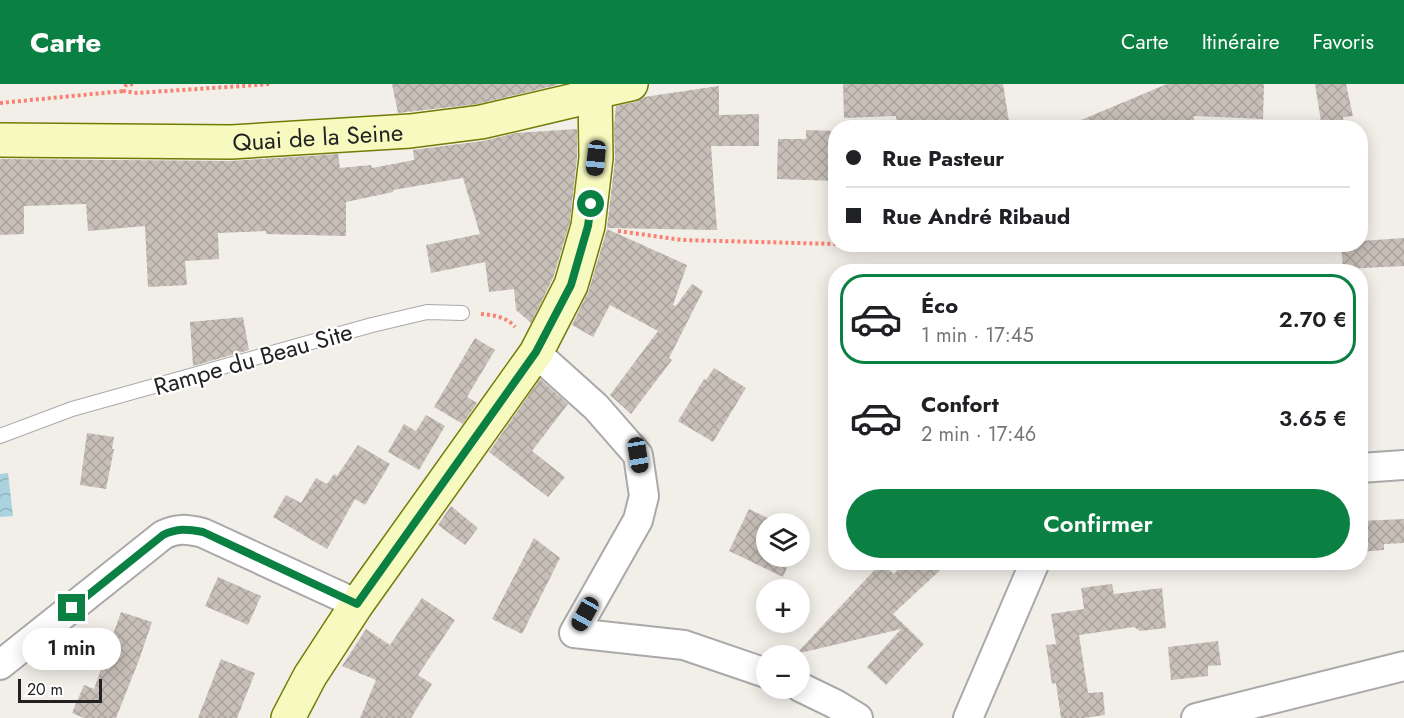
<!DOCTYPE html>
<html lang="fr">
<head>
<meta charset="utf-8">
<style>
	:root { --surface:#fff; --page:#f2f2f2; --text:#202124; --muted:#757577; --line:#e0e0e0; --accent:#0b8043 }
	body { margin:0; font-family:Jost,sans-serif; background:var(--page); color:var(--text); height:100vh; display:flex; flex-direction:column; font-size:22px; white-space:nowrap }
	* { box-sizing:border-box; margin:0 }
	p { font-size:20px; color:var(--muted) }
	.icon { flex:none; width:33px; height:33px; fill:none; stroke:currentColor; stroke-width:2; stroke-linecap:round; stroke-linejoin:round }
	.map { position:relative; flex:1; overflow:hidden }
	.details { position:absolute; left:828px; top:180px; width:540px; height:306px; display:flex; flex-direction:column; background:var(--surface); border-radius:24px; box-shadow:0 3px 15px #0003 }
	.details>* { flex:none }
	.guide { position:absolute; left:828px; top:36px; width:540px; height:132px; border-radius:24px; box-shadow:0 3px 15px #0003; display:grid; align-content:center; height:132px; padding:0 18px; background:var(--surface) }
	.tools { position:absolute; left:756px; top:429px; display:grid; gap:12px }
	.tools a { display:grid; place-items:center; width:54px; height:54px; border-radius:50%; background:var(--surface); box-shadow:0 3px 15px #0003; font-size:30px }
	.scale { position:absolute; left:18px; bottom:15px; width:84px; box-sizing:border-box; padding-left:6px; border:3px solid #222; border-top:0; font-size:16px; line-height:21px; white-space:nowrap; color:#222; -webkit-text-stroke:4px #fff; paint-order:stroke }
	.end { position:absolute; width:27px; height:27px; margin:-14px; border:8px solid #0b8043; background:#fff; box-shadow:0 0 0 3px #fff }
	.from { border-radius:50% }
	.bubble { position:absolute; height:42px; border-radius:21px; background:var(--surface); box-shadow:0 3px 15px #0003; font-size:20px; font-weight:600; line-height:42px; text-align:center }
	.car { position:absolute; width:18px; height:36px; margin:-18px -9px; border-radius:8px; box-shadow:0 0 4px 2px #0007; background:linear-gradient(#222 24%,#8ab4d8 0 40%,#222 0 76%,#8ab4d8 0 86%,#222 0) }
	.guide b { display:flex; align-items:center; gap:21px; height:57px; font-size:22px }
	.guide b+b { border-top:2px solid var(--line) }
	.guide i { width:15px; height:15px; background:var(--text) }
	ul { padding:10px 0 0; list-style:none }
	li { display:flex; align-items:center; gap:18px; height:90px; margin:0 12px 9px; padding:0 6px; border:3px solid transparent; border-radius:24px }
	li div { flex:1 }
	li b { display:block; font-size:22px }
	li em { font-style:normal; font-weight:600 }
	li.current { border-color:var(--accent) }
	li>.icon { width:54px; height:54px; stroke-width:1.5 }
	.cta { display:flex; gap:12px; margin-top:auto; padding:12px 18px }
	.cta a { flex:1; height:69px; border-radius:36px; background:var(--accent); color:#fff; font-size:24px; font-weight:600; line-height:69px; text-align:center }
	header { display:flex; align-items:center; gap:36px; box-sizing:border-box; height:84px; padding:0 30px; background:var(--accent); color:#fff }
	header strong { font-size:28px }
	nav { display:flex; gap:33px; margin-inline-start:auto; font-size:21px }
	.map>svg:first-child { display:block }
	.water { fill:url(#water-waves) }
	.building { fill:url(#building-cross-hatch) }
	.lines { fill:none; stroke-linecap:round; stroke-linejoin:round }
	.lane-casing { stroke:#a9a9a9; stroke-width:16 }
	.street-casing { stroke:#a9a9a9; stroke-width:32 }
	.secondary-casing { stroke:#707d05; stroke-width:36 }
	.path { stroke:#fa8072; stroke-width:4; stroke-dasharray:3 3; stroke-linecap:butt }
	.lane { stroke:#fff; stroke-width:14 }
	.street { stroke:#fff; stroke-width:28 }
	.secondary { stroke:#f7fabf; stroke-width:33 }
	.route { stroke:#0b8043; stroke-width:8 }
	.labels { text-anchor:middle; dominant-baseline:central; stroke-width:4.5; stroke-linejoin:round; paint-order:stroke }
	.street-label { font-size:24px; fill:#222; stroke:#fff }
</style>
</head>
<body>
<header>
<strong>Carte</strong>
<nav><a>Carte</a><a>Itinéraire</a><a>Favoris</a></nav>
</header>
<div class="map">
<svg width="1404" height="634" viewBox="0 0 1404 634">
	<defs>
		<pattern id="water-waves" width="16" height="10" patternUnits="userSpaceOnUse" patternTransform="scale(1.5)"><rect width="16" height="10" fill="#aad3df"/><path d="M0 5q4-4 8 0t8 0" fill="none" stroke="#92b5bf"/></pattern>
		<pattern id="building-cross-hatch" width="8" height="8" patternUnits="userSpaceOnUse" patternTransform="scale(1.5)"><rect width="8" height="8" fill="#c7bfb8"/><path d="M0 0l8 8M0 8l8-8" fill="none" stroke="#aba49e"/></pattern>
	</defs>
	<rect width="100%" height="100%" fill="#f2efe9"/>
	<path class="water" d="M 8,389 L 13,432 L 0,433 L 0,390 Z"/>
	<path class="building" d="M 392,0 L 557,0 L 557,1 L 478,20 L 398,29 Z
		M 843,0 L 1003,0 L 1010,44 L 897,44 L 896,32 L 844,34 Z
		M 1167,0 L 1264,0 L 1263,35 L 1194,32 L 1194,44 L 1062,44 Z
		M 1315,0 L 1346,0 L 1353,32 L 1343,33 L 1344,44 L 1322,44 Z
		M 719,2 L 719,31 L 759,30 L 759,62 L 711,62 L 717,146 L 607,144 L 615,76 L 614,42 L 616,22 L 635,18 L 644,13 Z
		M 577,45 L 577,73 L 570,138 L 553,194 L 531,239 L 516,226 L 514,205 L 489,208 L 485,178 L 431,189 L 426,161 L 480,150 L 463,94 L 393,106 L 393,108 L 346,118 L 346,152 L 266,150 L 266,147 L 218,149 L 219,175 L 185,177 L 187,201 L 148,203 L 145,142 L 88,147 L 86,120 L 24,122 L 24,150 L 0,151 L 0,75 L 231,77 L 338,70 L 340,84 L 371,81 L 372,84 L 414,76 L 413,66 L 483,57 L 516,49 Z
		M 806,46 L 836,47 L 835,97 L 777,95 L 778,55 L 806,55 Z
		M 607,145 L 687,181 L 673,221 L 676,222 L 692,200 L 703,207 L 669,274 L 672,276 L 631,330 L 610,311 L 658,247 L 610,221 L 593,253 L 572,241 L 589,206 Z
		M 1404,154 L 1404,182 L 1343,185 L 1341,160 L 1360,160 L 1360,157 Z
		M 243,233 L 249,266 L 193,282 L 190,238 Z
		M 475,254 L 495,266 L 467,313 L 477,319 L 463,340 L 434,323 Z
		M 714,284 L 746,304 L 713,358 L 678,337 L 704,295 L 706,296 Z
		M 540,295 L 568,320 L 532,367 L 565,393 L 548,413 L 489,368 Z
		M 426,331 L 445,342 L 419,386 L 388,368 L 404,340 L 416,347 Z
		M 87,349 L 114,353 L 112,365 L 114,365 L 106,405 L 80,401 Z
		M 358,361 L 390,380 L 365,421 L 355,415 L 327,465 L 273,433 L 286,411 L 301,419 L 316,394 L 327,400 L 334,390 L 337,392 Z
		M 451,422 L 478,444 L 465,461 L 438,441 Z
		M 749,425 L 780,440 L 766,440 L 766,472 L 792,472 L 783,493 L 729,467 Z
		M 1404,435 L 1404,459 L 1384,460 L 1384,466 L 1360,468 L 1360,437 Z
		M 534,454 L 560,474 L 522,550 L 492,535 Z
		M 905,478 L 949,478 L 893,530 L 924,560 L 886,601 L 867,583 L 901,545 L 796,570 L 881,479 L 894,490 Z
		M 218,493 L 261,512 L 248,541 L 205,522 Z
		M 1112,500 L 1114,510 L 1162,504 L 1166,544 L 1140,547 L 1134,543 L 1079,551 L 1088,609 L 1103,608 L 1105,631 L 1084,634 L 1061,634 L 1056,599 L 1052,600 L 1046,561 L 1056,560 L 1051,530 L 1084,525 L 1081,504 Z
		M 422,514 L 455,536 L 418,591 L 432,600 L 411,634 L 360,634 L 376,596 L 342,582 L 366,545 L 390,561 Z
		M 121,528 L 152,538 L 139,576 L 116,634 L 84,634 L 72,629 L 84,601 L 94,605 Z
		M 1218,557 L 1221,581 L 1208,582 L 1208,592 L 1171,596 L 1168,563 Z
		M 221,575 L 255,589 L 237,634 L 198,634 Z"/>
	<g class="lines">
		<defs>
			<path id="lane" d="M 0,352 L 72,325 L 372,241 L 427,228 L 462,229"/>
			<path id="street" d="M 536,269 L 596,323 L 638,371 L 644,412 L 638,436 L 574,549 L 684,561 L 766,589
				M 1360,384 L 1404,381
				M 0,581 L 163,451 C 177,444 187,445 203,449 L 357,520
				M 800,603 L 835,620 L 858,634
				M 968,634 L 1035,478
				M 1196,634 L 1404,582"/>
			<g id="secondary">
				<path id="s1" d="M 0,56 L 231,58 L 410,47 L 481,38 L 575,16 L 595,8 L 631,0"/>
				<path d="M 288,634 L 310,592 L 357,520 L 536,269 L 571,201 L 588,142 L 596,74 L 595,8"/>
			</g>
		</defs>
		<use href="#lane" class="lane-casing"/>
		<use href="#street" class="street-casing"/>
		<use href="#secondary" class="secondary-casing"/>
		<path class="path" d="M 133,0 L 126,1 L 124,7 L 137,9 L 271,0
			M 0,19 L 124,7
			M 618,147 L 682,156 L 836,160
			M 481,230 C 493,231 507,233 515,243"/>
		<use href="#lane" class="lane"/>
		<use href="#street" class="street"/>
		<use href="#secondary" class="secondary"/>
	</g>
	<g class="lines">
		<path class="route" d="M 72,524 L 163,451 C 177,444 187,445 203,448 L 357,520 L 536,268 L 571,201 L 588,142 L 591,120"/>
	</g>
	<g class="labels">
		<g class="street-label">
			<text stroke="none"><textPath href="#s1" startOffset="318">Quai de la Seine</textPath></text>
			<text transform="translate(253 275) rotate(-16)">Rampe du Beau Site</text>
		</g>
	</g>
</svg>
<div class="tools">
<a><svg class="icon" aria-label="layers" viewBox="0 0 24 24"><path d="M12 4l9 5-9 5-9-5zM3 14l9 5 9-5"/></svg></a>
<a>+</a>
<a>−</a>
</div>
<div class="scale">20 m</div>
<i class="end from" style="left:591px;top:120px"></i>
<i class="end" style="left:72px;top:524px"></i>
<div class="bubble" style="left:22px;top:544px;width:99px">1 min</div>
<i class="car" style="left:596px;top:74px;rotate:186deg"></i>
<i class="car" style="left:638px;top:371px;rotate:171deg"></i>
<i class="car" style="left:585px;top:530px;rotate:209deg"></i>
<div class="guide">
<b><i class="from"></i>Rue Pasteur</b>
<b><i></i>Rue André Ribaud</b>
</div>
<section class="details">
<ul>
<li class="current"><svg class="icon" aria-label="car" viewBox="0 0 24 24"><path d="M5 17H2v-5l4-1 3-4h7l3 4 3 1v5h-3M9 17h6M6 11h13"/><circle cx="7" cy="17" r="2"/><circle cx="17" cy="17" r="2"/></svg><div><b>Éco</b><p>1 min · 17:45</p></div><em>2.70 €</em></li>
<li><svg class="icon" aria-label="car" viewBox="0 0 24 24"><path d="M5 17H2v-5l4-1 3-4h7l3 4 3 1v5h-3M9 17h6M6 11h13"/><circle cx="7" cy="17" r="2"/><circle cx="17" cy="17" r="2"/></svg><div><b>Confort</b><p>2 min · 17:46</p></div><em>3.65 €</em></li>
</ul>
<div class="cta"><a>Confirmer</a></div>
</section>
</div>
</body>
</html>
